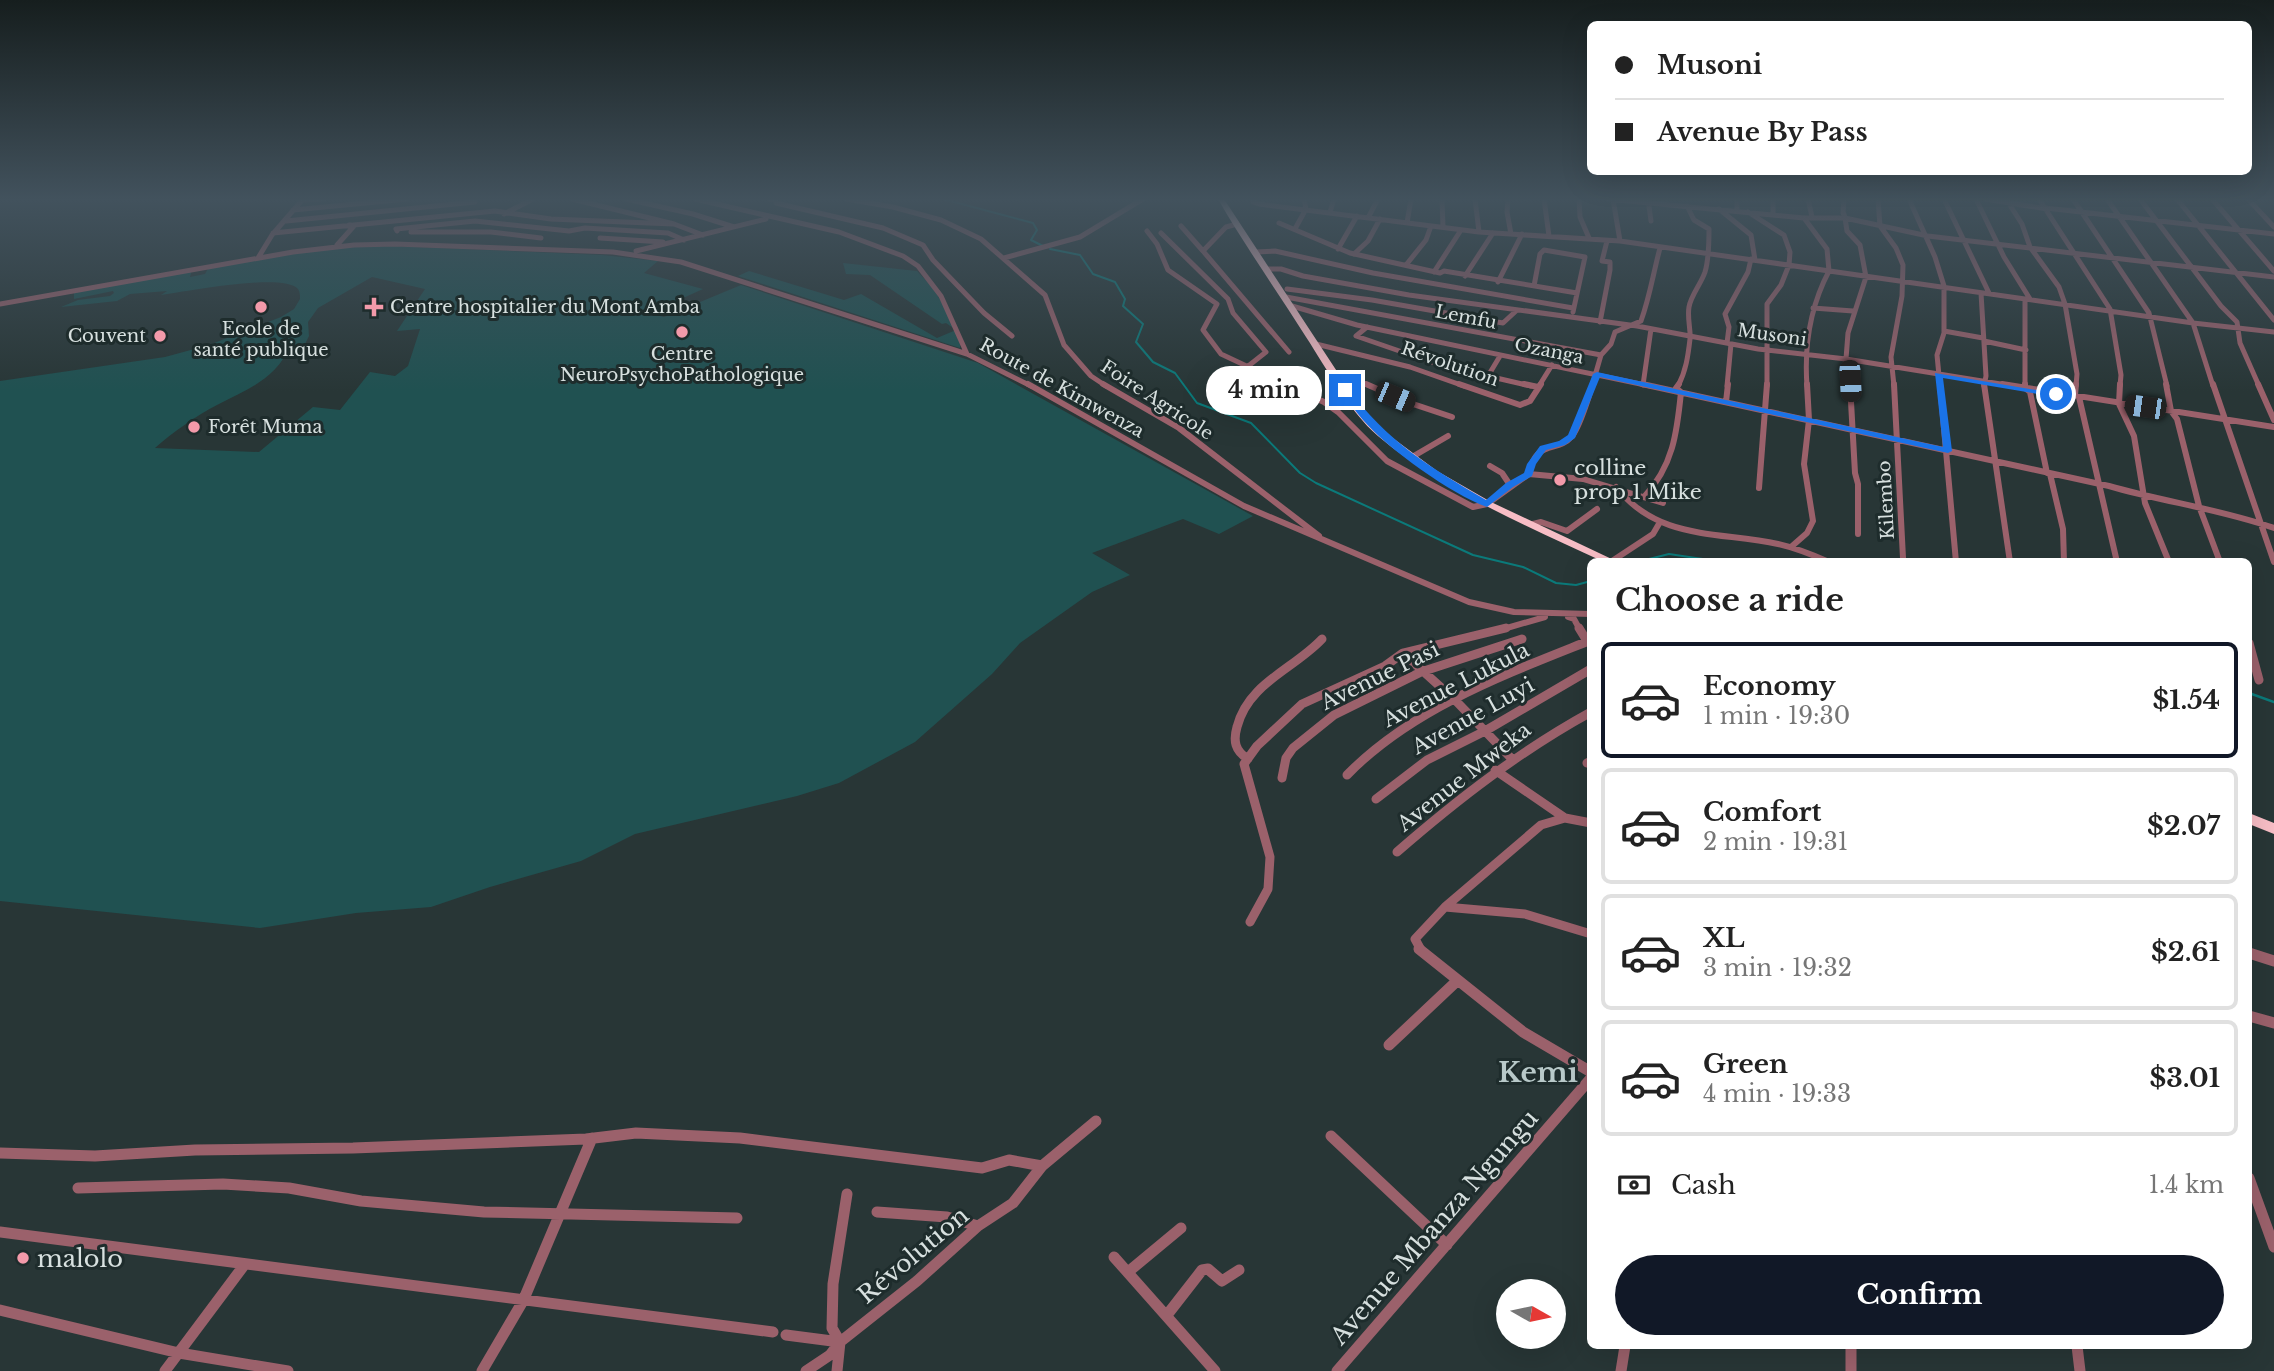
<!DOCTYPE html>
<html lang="en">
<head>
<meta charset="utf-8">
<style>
	:root { --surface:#fff; --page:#f2f2f2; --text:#222; --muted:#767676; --line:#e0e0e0; --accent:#111827 }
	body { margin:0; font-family:"Libre Baskerville",serif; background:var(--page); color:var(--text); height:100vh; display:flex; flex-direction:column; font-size:26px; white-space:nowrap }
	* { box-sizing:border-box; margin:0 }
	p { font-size:23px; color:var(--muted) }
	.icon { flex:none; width:38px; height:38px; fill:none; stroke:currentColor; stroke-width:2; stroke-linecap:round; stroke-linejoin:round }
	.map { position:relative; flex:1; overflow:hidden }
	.panel { position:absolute; left:1587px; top:558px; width:665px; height:791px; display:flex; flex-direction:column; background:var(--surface); border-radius:10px; box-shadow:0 7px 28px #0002 }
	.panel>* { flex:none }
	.banner { position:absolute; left:1587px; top:21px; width:665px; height:154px; border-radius:10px; box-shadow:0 7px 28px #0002; display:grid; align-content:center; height:154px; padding:0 28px; background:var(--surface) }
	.needle { width:46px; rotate:99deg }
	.controls { position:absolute; left:1496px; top:1279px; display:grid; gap:14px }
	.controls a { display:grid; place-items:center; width:70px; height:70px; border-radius:50%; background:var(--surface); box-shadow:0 7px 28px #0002; font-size:35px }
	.end { position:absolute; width:32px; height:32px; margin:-16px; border:9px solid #1a73e8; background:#fff; box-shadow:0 0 0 4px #fff }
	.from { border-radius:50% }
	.bubble { position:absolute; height:49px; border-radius:24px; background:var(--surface); box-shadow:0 7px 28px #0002; font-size:23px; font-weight:700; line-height:49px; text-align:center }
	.car { position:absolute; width:21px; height:42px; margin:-21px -10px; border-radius:9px; box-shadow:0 0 5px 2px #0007; background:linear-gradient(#222 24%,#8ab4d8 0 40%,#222 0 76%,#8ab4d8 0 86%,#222 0) }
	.banner b { display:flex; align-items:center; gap:24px; height:66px; font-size:26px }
	.banner b+b { border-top:2px solid var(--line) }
	.banner i { width:18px; height:18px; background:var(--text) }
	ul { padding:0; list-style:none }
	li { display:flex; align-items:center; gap:21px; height:116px; margin:0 14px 10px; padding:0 14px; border:4px solid var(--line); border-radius:10px }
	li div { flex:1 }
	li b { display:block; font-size:26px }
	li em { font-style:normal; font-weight:700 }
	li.on { border-color:var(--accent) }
	li>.icon { width:63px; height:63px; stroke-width:1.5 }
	h2 { padding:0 28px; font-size:32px; line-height:84px }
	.pay { display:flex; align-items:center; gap:18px; height:77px; padding:0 28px; font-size:26px }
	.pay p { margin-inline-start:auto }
	.cta { display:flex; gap:14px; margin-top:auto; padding:14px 28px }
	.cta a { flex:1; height:80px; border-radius:42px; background:var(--accent); color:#fff; font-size:28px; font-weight:700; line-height:80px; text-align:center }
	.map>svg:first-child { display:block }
	.green { fill:#205151; fill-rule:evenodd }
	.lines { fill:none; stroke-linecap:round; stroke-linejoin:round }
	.stream-far1 { stroke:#0b7a7a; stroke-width:2 }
	.stream { stroke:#0b7a7a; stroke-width:2.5 }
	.minor-far3 { stroke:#9b616b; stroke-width:5 }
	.minor-far2 { stroke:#9b616b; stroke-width:6 }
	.minor-far1 { stroke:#9b616b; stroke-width:9 }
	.minor { stroke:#9b616b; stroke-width:11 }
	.highway { fill:#f7bdc5; fill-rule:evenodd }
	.route { fill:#1a73e8 }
	.poi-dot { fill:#f39aaa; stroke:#1e2c2c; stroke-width:2.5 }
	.labels { text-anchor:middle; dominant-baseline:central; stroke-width:6; stroke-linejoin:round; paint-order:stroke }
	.far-poi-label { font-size:18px; fill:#d7e0df; stroke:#1e2c2c; text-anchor:start }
	.far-street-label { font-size:18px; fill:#d7e0df; stroke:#1e2c2c }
	.poi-label { font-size:21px; fill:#d7e0df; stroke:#1e2c2c; text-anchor:start }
	.street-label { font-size:21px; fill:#d7e0df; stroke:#1e2c2c }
	.near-street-label { font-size:24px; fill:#d7e0df; stroke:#1e2c2c }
	.near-poi-label { font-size:24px; fill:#d7e0df; stroke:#1e2c2c; text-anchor:start }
	.near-quarter-label { font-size:28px; font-weight:bold; fill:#b8c9c9; stroke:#1e2c2c }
</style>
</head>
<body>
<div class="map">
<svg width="2274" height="1371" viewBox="0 0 2274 1371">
	<rect width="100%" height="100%" fill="#283636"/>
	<path class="green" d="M 367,245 L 602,255 L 658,261 L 644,273 L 703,289 L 650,313 L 664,317 L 741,285 L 978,363 L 1253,516 L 1219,534 L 1183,519 L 1092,553 L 1130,575 L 1092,592 L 1020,643 L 992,674 L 915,742 L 839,783 L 797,796 L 635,834 L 581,861 L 490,887 L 431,907 L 356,913 L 260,928 L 0,901 L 0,381 L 165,357 L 209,345 L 281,317 L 294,309 L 300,299 C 300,295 300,292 298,289 C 283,272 184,292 161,295 L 167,291 L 130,294 L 117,301 L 61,307 L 78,300 L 110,296 L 114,293 L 113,291 L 74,299 L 74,291 L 192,270 L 190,277 L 205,274 L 209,267 L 294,253 ZM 372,277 L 425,289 L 397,331 L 420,329 L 408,366 L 395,376 L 370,372 L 340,410 L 313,407 L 259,452 L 155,448 C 173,432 196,416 217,405 C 248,389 276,379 290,346 L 305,344 L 309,336 L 308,322 L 318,308 Z
		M 843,263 L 917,271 L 934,289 L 961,337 L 960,348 L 738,276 L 749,271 L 844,300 L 861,294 L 937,338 L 956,330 L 946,323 L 942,324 L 870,275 L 846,274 Z"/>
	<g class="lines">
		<path class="stream-far1" d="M 943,199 L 1033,223 L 1037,230 L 1031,240 L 1043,246
			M 1050,249 L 1080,255 L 1093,274 L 1115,282 L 1125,299 L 1123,306 L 1143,324 L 1136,342 L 1153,362 L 1175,373 L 1197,403 L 1251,423 L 1300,473 L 1316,483 L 1473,555 L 1523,567 L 1556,583 L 1576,585 L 1591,581
			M 1637,562 L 1669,554 L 1723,562"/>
		<path class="stream" d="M 2249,693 L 2274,702"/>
		<path class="minor-far3" d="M 572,199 L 674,224 L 703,235
			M 626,199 L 693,214 L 734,227
			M 695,199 L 839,232 L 903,256 L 918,266 L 941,296 L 967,354
			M 769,199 L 775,200 L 776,203 L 883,228 L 923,245 L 933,260 L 984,313 L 1012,336
			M 846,199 L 893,207 L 941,220 L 981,239 L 1045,295 L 1064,345 L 1091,376 L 1106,386
			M 1255,199 L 1253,202 L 1259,204 L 1479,232 L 1620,241 L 2193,323 L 2274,332
			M 1442,199 L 1443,227
			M 1475,199 L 1479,232
			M 1508,199 L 1507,212 L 1511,234
			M 1544,199 L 1549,236
			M 1579,199 L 1580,217 L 1589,238
			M 1608,199 L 1804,218 L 1845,218 L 1844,214
			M 1613,199 L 1620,241
			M 1648,199 L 1651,221
			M 1737,199 L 1737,211
			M 1773,199 L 1773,215
			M 1808,199 L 1812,217
			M 1878,199 L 1880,226 L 1896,248 L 1903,265 L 1902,296 L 1891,357 L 1894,386
			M 1909,199 L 1935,257 L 1944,286 L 1944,333 L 1937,355 L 1940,386
			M 1944,199 L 1989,293
			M 1976,199 L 2004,257 L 2030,299
			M 1985,199 L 2047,209
			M 2006,199 L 2022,224 L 2030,247 L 2059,287 L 2065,304 L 2077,374 L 2076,386
			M 2039,199 L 2110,309 L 2121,375 L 2120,386
			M 2073,199 L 2149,313 L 2167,386
			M 2107,199 L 2193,323 L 2213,386
			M 2140,199 L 2221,306 L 2237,322 L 2240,343 L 2259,386
			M 2177,199 L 2274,320
			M 2212,199 L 2274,271
			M 2248,199 L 2274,227
			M 302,200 L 324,199
			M 2046,208 L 2274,234
			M 1719,209 L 1751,235 L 1755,260
			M 293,210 L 407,199
			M 1330,212 L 1334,199
			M 1748,212 L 1784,235 L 1790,252 L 1789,265 L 1781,285 L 1767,304 L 1767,386
			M 1843,213 L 1844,199
			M 504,214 L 533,199
			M 1369,216 L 1378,199
			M 1804,218 L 1827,249 L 1829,271
			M 286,221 L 475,202
			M 1279,223 L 1350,253 L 1440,273 L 1444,271 L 1577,293
			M 1407,223 L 1411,199
			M 1237,224 L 1226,227 L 1203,251 L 1289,352
			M 1181,226 L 1203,251
			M 1296,227 L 1306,209 L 1304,199
			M 397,231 L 396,229 L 475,221 L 569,231 L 585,228 L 668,233 L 684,240
			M 1147,231 L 1157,244 L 1168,270 L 1217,304 L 1203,330 L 1221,354 L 1289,386
			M 411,232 L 491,232 L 541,238
			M 273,233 L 495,211 L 551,219 L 674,224
			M 1161,233 L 1228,299 L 1233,313 L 1266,352 L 1247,367
			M 600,238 L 663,242
			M 337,245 L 354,226 L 349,225
			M 1338,249 L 1357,216
			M 636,251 L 766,219
			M 1256,252 L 1275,251 L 1373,273 L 1573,308
			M 1354,254 L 1368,241 L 1380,219
			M 258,258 L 272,235 L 303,199
			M 1004,258 L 1080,237 L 1143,199
			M 1406,265 L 1426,240 L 1431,226
			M 1268,269 L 1281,269 L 1303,276 L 1409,295 L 1637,326 L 1758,349 L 1846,359 L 2013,386
			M 1434,272 L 1461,230
			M 1465,276 L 1493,233
			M 1498,282 L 1522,234
			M 1534,286 L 1540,254 L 1544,250 L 1585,257 L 1573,312
			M 1287,289 L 1372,300 L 1503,323 L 1516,311
			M 1981,293 L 1986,376 L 1984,386
			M 1286,297 L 1601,355
			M 2025,299 L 2025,386
			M 0,304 L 293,252 L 354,245 L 395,244 L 613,252 L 681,262 L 967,354 L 1031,386
			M 1292,306 L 1357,325 L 1650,386
			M 1813,308 L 1853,311
			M 1600,322 L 1610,270 L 1610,262 L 1602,261 L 1607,241
			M 1367,327 L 1356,336 L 1440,365 L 1531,386
			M 1944,331 L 1983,338
			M 1984,341 L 2026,350
			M 1727,343 L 1729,327 L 1725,314 L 1748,272 L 1751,259
			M 1316,344 L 1410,367 L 1464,386
			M 1336,376 L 1348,376 L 1370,386
			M 1488,376 L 1500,356
			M 1643,385 L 1651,329
			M 1539,386 L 1552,365
			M 1592,386 L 1601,355 L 1611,344 L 1615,332 L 1641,321 C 1650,296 1653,274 1660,248
			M 1678,386 C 1686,371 1688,356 1690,339 C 1691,330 1687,318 1689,307 C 1691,295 1701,284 1705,272 C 1709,259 1709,243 1709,229 L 1694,220 L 1687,206
			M 1727,386 L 1731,344
			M 1807,386 C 1804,345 1810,307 1829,271
			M 1850,386 L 1846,359 L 1848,333 L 1866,277 L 1860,245 L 1847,231 L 1845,218 L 1928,236 L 2274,277"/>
		<path class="minor-far2" d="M 1028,384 L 1244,506 L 1469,602 L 1514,612 L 1591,614
			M 1103,384 L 1179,428 L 1319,536
			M 1285,384 L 1324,402 L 1338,412 L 1387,461 L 1473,507 L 1487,504 L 1529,474 L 1583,479 L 1663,503
			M 1366,384 L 1407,402 L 1452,417
			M 1459,384 L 1520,405 L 1530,401 L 1541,384
			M 1524,384 L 1538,387
			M 1642,384 L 2109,486 C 2164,502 2220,509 2274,528
			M 1850,384 L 1855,473 L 1858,484 L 1858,534
			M 1894,384 L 1903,558
			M 1940,384 L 1956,562
			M 1984,384 L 2010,562
			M 2002,384 L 2274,427
			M 2025,384 L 2025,388 L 2030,392 L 2047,473
			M 2076,384 L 2075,395 L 2079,397 L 2117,562
			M 2120,384 L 2119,404 L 2134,436 L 2145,503 L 2169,562
			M 2166,384 L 2171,411 L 2177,419 L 2199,506 L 2220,562
			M 2213,384 L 2274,562
			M 2258,384 L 2274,420
			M 1726,402 L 1728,384
			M 1412,457 L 1448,436
			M 1490,466 L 1502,473 L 1510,485
			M 1529,474 C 1536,438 1557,454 1572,436 C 1581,425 1588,397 1593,384
			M 2050,474 L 2063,529 L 2064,562
			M 1616,487 C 1659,541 1717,531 1778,544 C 1796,548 1813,555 1829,562
			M 1759,488 L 1767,384
			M 1644,497 C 1673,466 1677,433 1681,392 L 1676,388 L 1679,384
			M 1533,524 L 1541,522 L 1567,531 L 1597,509
			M 1791,547 L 1807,533 L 1813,521 L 1804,464 L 1809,420 L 1807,384
			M 1612,561 L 1653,534 L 1660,522
			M 1568,617 L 1574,619 L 1580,630
			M 1500,630 L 1545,617"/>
		<path class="minor-far1" d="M 1579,628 L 1587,641
			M 2249,643 L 2259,680
			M 1403,653 L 1456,701 L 1511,758
			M 1248,759 C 1235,751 1233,741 1237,727 C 1248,683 1294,669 1322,639
			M 1587,763 L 1591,761
			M 1495,770 L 1565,818
			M 1347,775 C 1412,708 1506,674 1591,640
			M 1282,778 L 1286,758 L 1293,748 L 1334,715 L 1421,672 L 1522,639
			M 1376,799 L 1427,760 L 1485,731 L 1591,669
			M 1397,852 C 1458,799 1520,751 1591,712
			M 1445,907 L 1525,914 L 1591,934
			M 1250,922 L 1268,889 L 1270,857 L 1244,764 L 1257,746 L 1302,704 L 1385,666 L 1403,653 L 1506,628
			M 1421,950 L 1415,939 L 1445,907 L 1541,825 L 1565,818 L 1591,823"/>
		<path class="minor" d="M 1419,949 L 1523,1032 L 1591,1072
			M 2249,953 L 2274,961
			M 2249,1016 L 2274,1023
			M 1389,1045 L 1458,980
			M 1331,1136 L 1447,1245
			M 0,1153 L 95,1156 L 195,1150 L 353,1148 L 586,1139 L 636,1133 L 740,1138 L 982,1168 L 1009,1160 L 1042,1166
			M 2249,1178 L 2274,1247
			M 78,1188 L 223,1184 L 289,1188 L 361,1201 L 484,1212 L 737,1218
			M 877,1212 L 947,1217 L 978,1226
			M 0,1232 L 773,1332
			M 1114,1257 L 1215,1371
			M 1128,1272 L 1181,1228
			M 0,1310 L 179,1353 L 288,1371
			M 1167,1315 L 1202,1270 L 1208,1269 L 1222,1281 L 1239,1270
			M 786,1335 L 840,1342
			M 1851,1346 L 1851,1371
			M 2077,1346 L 2080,1371
			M 165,1371 L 245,1264
			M 482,1371 L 523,1301 L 592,1138
			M 806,1371 L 830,1355 L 840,1342 L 917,1281 L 978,1226 L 1013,1203 L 1042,1166 L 1096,1121
			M 837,1371 L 840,1342 L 832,1328 L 833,1284 L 847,1194
			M 1337,1371 L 1591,1078
			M 1621,1371 L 1625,1346"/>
		<path class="highway" d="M 1218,199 L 1224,199 L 1340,376 L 1363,409 L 1382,430 L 1437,471 L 1491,502 L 1618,562 L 1604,562 C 1525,525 1445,492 1378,436 C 1349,411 1327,369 1306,337 C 1277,291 1245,246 1218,199 Z
			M 2249,813 L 2274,823 L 2274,834 L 2249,824 Z"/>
	</g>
	<linearGradient id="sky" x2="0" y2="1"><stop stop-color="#161e1e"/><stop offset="0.51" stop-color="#42525d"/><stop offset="1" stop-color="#42525d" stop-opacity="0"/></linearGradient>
	<rect width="2274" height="391" fill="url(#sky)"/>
	<path class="route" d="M 1597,372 L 1943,447 L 1935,373 L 2060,394 L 2056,397 L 1943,378 L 1952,451 L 1948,453 L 1600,377 L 1575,438 L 1565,445 L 1546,450 L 1536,464 L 1532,476 L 1513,487 L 1487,507 C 1451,494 1388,449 1363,420 C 1355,411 1348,400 1341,390 L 1348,388 C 1386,441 1431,468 1486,500 L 1506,483 L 1524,473 L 1527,464 L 1540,446 L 1559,441 L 1568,435 L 1593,374 Z"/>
	<g class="poi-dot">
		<circle cx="261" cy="307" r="7"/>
		<path d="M370.5 296.5h7v7h7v7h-7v7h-7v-7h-7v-7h7z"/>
		<circle cx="682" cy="332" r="7"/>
		<circle cx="160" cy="336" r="7"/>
		<circle cx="194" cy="427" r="7"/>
		<circle cx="1560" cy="480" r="7"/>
		<circle cx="23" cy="1258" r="7"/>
	</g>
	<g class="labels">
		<g class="far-poi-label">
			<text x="390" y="307">Centre hospitalier du Mont Amba</text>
			<text x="261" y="329" text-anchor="middle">Ecole de<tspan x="261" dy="21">santé publique</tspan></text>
			<text x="146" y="336" text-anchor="end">Couvent</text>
			<text x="682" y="354" text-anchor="middle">Centre<tspan x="682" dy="21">NeuroPsychoPathologique</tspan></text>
			<text x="208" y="427">Forêt Muma</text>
		</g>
		<g class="far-street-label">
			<text transform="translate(1466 317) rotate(11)">Lemfu</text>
			<text transform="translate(1772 335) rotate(8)">Musoni</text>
			<text transform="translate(1549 351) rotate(11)">Ozanga</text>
			<text transform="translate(1450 364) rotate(19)">Révolution</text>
			<text transform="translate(1062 388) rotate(29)">Route de Kimwenza</text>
			<text transform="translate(1157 400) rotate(33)">Foire Agricole</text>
			<text transform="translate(1886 500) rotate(-93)">Kilembo</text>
		</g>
		<g class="poi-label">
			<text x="1574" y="468">colline<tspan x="1574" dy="24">prop 1 Mike</tspan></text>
		</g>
		<g class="street-label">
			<text transform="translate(1380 676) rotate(-26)">Avenue Pasi</text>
			<text transform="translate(1456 685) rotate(-27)">Avenue Lukula</text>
			<text transform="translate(1473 716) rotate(-29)">Avenue Luyi</text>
			<text transform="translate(1464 777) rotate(-38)">Avenue Mweka</text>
		</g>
		<g class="near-street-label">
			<text transform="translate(1434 1227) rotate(-49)">Avenue Mbanza Ngungu</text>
			<text transform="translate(913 1255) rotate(-40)">Révolution</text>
		</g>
		<g class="near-poi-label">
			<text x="37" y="1258">malolo</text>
		</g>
		<g class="near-quarter-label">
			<text x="1538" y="1072">Kemi</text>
		</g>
	</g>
</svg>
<div class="controls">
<a><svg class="needle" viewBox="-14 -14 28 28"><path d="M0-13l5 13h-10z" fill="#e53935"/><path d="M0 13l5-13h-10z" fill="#767676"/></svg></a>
</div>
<i class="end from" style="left:2056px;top:394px"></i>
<i class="end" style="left:1345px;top:390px"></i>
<div class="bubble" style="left:1206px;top:366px;width:116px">4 min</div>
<i class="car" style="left:1850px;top:381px;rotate:177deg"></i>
<i class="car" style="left:1395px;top:397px;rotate:113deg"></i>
<i class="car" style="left:2145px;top:407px;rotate:278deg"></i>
<div class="banner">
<b><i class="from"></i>Musoni</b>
<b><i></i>Avenue By Pass</b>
</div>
<section class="panel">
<h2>Choose a ride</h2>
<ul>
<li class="on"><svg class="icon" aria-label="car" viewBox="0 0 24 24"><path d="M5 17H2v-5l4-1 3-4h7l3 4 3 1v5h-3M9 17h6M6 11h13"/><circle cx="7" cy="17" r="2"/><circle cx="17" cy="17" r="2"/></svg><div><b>Economy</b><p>1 min · 19:30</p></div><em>$1.54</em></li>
<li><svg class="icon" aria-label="car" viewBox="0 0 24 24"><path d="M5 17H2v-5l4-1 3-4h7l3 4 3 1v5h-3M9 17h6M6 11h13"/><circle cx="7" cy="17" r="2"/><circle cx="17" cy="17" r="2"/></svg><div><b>Comfort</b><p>2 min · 19:31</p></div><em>$2.07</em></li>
<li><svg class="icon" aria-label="car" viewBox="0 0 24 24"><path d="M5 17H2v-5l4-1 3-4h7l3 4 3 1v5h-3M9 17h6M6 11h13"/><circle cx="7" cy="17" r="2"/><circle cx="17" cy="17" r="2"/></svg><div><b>XL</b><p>3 min · 19:32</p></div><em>$2.61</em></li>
<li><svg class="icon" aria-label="car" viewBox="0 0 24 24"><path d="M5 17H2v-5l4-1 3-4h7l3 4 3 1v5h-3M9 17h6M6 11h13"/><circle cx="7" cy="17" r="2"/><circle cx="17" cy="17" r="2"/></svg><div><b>Green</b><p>4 min · 19:33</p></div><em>$3.01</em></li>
</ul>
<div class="pay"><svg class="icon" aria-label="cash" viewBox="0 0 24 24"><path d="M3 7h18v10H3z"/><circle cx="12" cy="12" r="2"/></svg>Cash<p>1.4 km</p></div>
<div class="cta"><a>Confirm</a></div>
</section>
</div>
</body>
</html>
